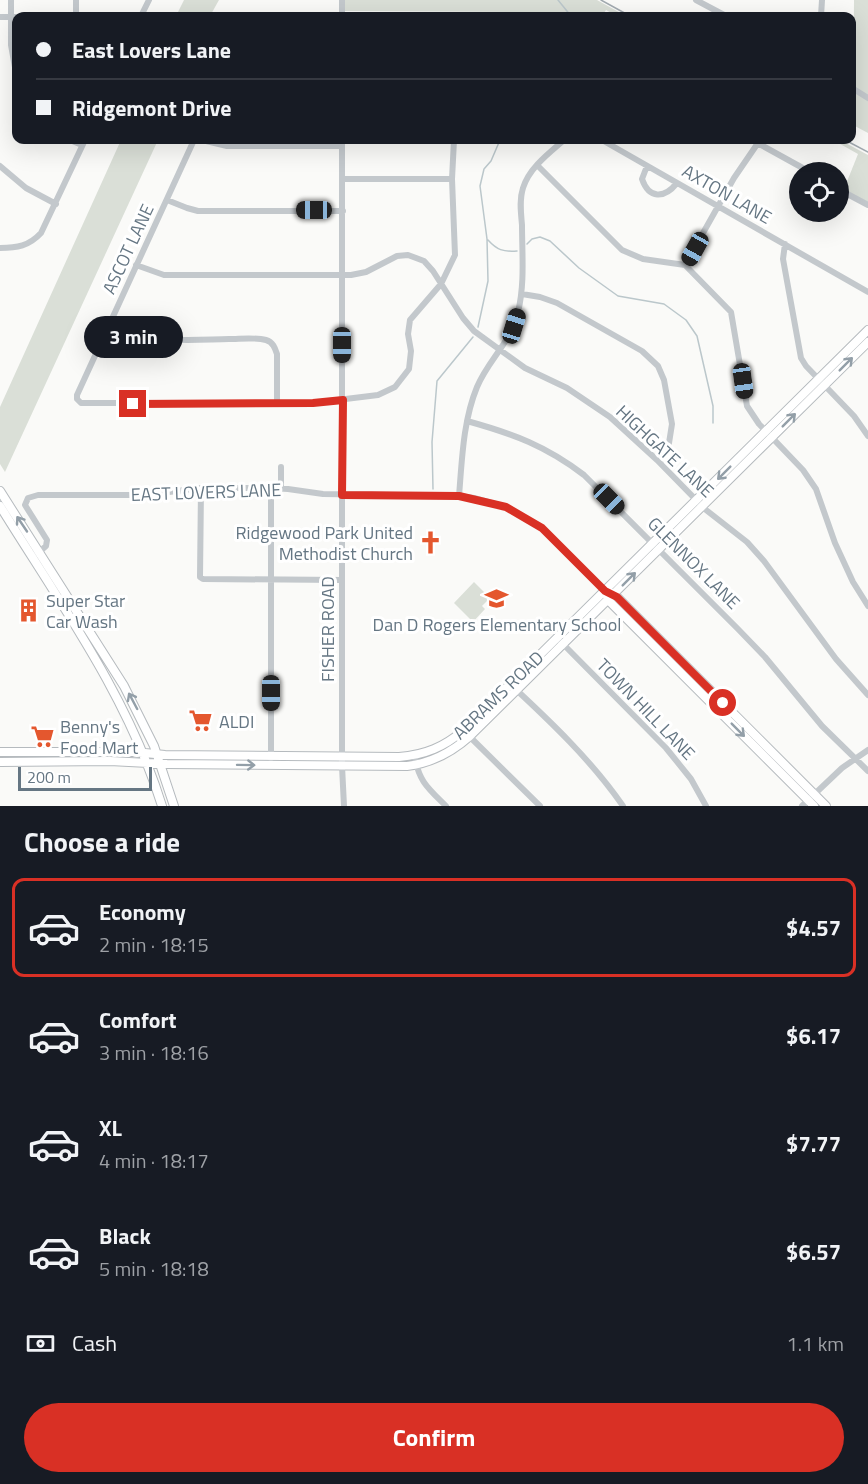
<!DOCTYPE html>
<html lang="en">
<head>
<meta charset="utf-8">
<style>
	:root { --surface:#171b24; --page:#242831; --text:#f1f3f6; --muted:#9ea1a6; --line:#363941; --accent:#d93025 }
	body { margin:0; font-family:"Titillium Web",sans-serif; background:var(--page); color:var(--text); height:100vh; display:flex; flex-direction:column; font-size:22px; white-space:nowrap }
	* { box-sizing:border-box; margin:0 }
	p { font-size:20px; color:var(--muted) }
	.icon { flex:none; width:33px; height:33px; fill:none; stroke:currentColor; stroke-width:2; stroke-linecap:round; stroke-linejoin:round }
	.map { position:relative; height:806px; overflow:hidden }
	.details { display:flex; flex-direction:column; background:var(--surface); flex:1 }
	.details>* { flex:none }
	.banner { position:absolute; left:12px; top:12px; width:844px; height:132px; border-radius:12px; box-shadow:0 6px 24px #0002; display:grid; align-content:center; height:132px; padding:0 24px; background:var(--surface) }
	.controls { position:absolute; left:789px; top:162px; display:grid; gap:12px }
	.controls a { display:grid; place-items:center; width:60px; height:60px; border-radius:50%; background:var(--surface); box-shadow:0 6px 24px #0002; font-size:30px }
	.scale { position:absolute; left:18px; bottom:15px; width:134px; box-sizing:border-box; padding-left:6px; border:3px solid #657683; border-top:0; font-size:16px; line-height:21px; white-space:nowrap; color:#657683; -webkit-text-stroke:4px #fff; paint-order:stroke }
	.end { position:absolute; width:27px; height:27px; margin:-14px; border:8px solid #d93025; background:#fff; box-shadow:0 0 0 3px #fff }
	.from { border-radius:50% }
	.bubble { position:absolute; height:42px; border-radius:21px; background:var(--surface); box-shadow:0 6px 24px #0002; font-size:20px; font-weight:700; line-height:42px; text-align:center }
	.car { position:absolute; width:18px; height:36px; margin:-18px -9px; border-radius:8px; box-shadow:0 0 4px 2px #0007; background:linear-gradient(#222 24%,#8ab4d8 0 40%,#222 0 76%,#8ab4d8 0 86%,#222 0) }
	.banner b { display:flex; align-items:center; gap:21px; height:57px; font-size:22px }
	.banner b+b { border-top:2px solid var(--line) }
	.banner i { width:15px; height:15px; background:var(--text) }
	ul { padding:0; list-style:none }
	li { display:flex; align-items:center; gap:18px; height:99px; margin:0 12px 9px; padding:0 12px; border:3px solid transparent; border-radius:12px }
	li div { flex:1 }
	li b { display:block; font-size:22px }
	li em { font-style:normal; font-weight:700 }
	li.active { border-color:var(--accent) }
	li>.icon { width:54px; height:54px; stroke-width:1.5 }
	h2 { padding:0 24px; font-size:27px; line-height:72px }
	.pay { display:flex; align-items:center; gap:15px; height:66px; padding:0 24px; font-size:22px }
	.pay p { margin-inline-start:auto }
	.button { display:flex; gap:12px; margin-top:auto; padding:12px 24px }
	.button a { flex:1; height:69px; border-radius:36px; background:var(--accent); color:#fff; font-size:24px; font-weight:700; line-height:69px; text-align:center }
	.map>svg:first-child { display:block }
	.green { fill:#dadfd7 }
	.lines { fill:none; stroke-linecap:round; stroke-linejoin:round }
	.stream { stroke:#bbc7cb; stroke-width:1.5 }
	.major-casing { stroke:#b5babe; stroke-width:10 }
	.minor { stroke:#c3c8cc; stroke-width:6 }
	.major { stroke:#fff; stroke-width:8 }
	.tram { stroke:#a2aab0; stroke-width:1.5 }
	.oneway { stroke:#939fa8 }
	.route { stroke:#d93025; stroke-width:8 }
	.labels { text-anchor:middle; dominant-baseline:central; stroke-width:6; stroke-linejoin:round; paint-order:stroke }
	.street-label { font-size:18px; fill:#657683; stroke:#fff }
	.poi-label { font-size:18px; fill:#657683; stroke:#fff; text-anchor:start }
</style>
</head>
<body>
<div class="map">
<svg width="868" height="806" viewBox="0 0 868 806">
	<rect width="100%" height="100%" fill="#fafaf8"/>
	<path class="green" d="M 184,0 L 219,0 L 210,16 L 176,16 Z
		M 345,0 L 597,0 L 626,16 L 617,16 L 606,10 L 602,16 L 547,16 L 534,12 L 509,12 L 345,11 Z
		M 854,0 L 868,0 L 868,133 L 853,125 Z
		M 121,140 L 158,140 L 5,472 L 0,464 L 0,407 Z
		M 833,140 L 840,140 L 868,155 L 868,203 L 844,189 L 858,154 Z
		M 474,582 L 490,598 L 482,606 L 485,609 L 473,622 L 454,603 Z"/>
	<g class="lines">
		<path class="stream" d="M 558,0 L 571,16
			M 488,240 C 497,250 503,252 517,251
			M 527,244 L 532,239 L 540,237 L 550,241 L 579,268 L 618,296 L 664,304 L 686,320 L 697,336 L 713,406 L 713,423
			M 478,327 L 488,281 L 487,239 L 480,186 L 484,169 L 491,161 L 500,140
			M 433,489 L 432,442 L 437,381 L 473,337"/>
		<defs>
			<path id="major" d="M 0,491 L 124,686 L 154,746 L 174,806
				M 0,506 C 60,603 128,696 162,806
				M 609,592 L 614,594 L 826,806
				M 607,596 L 608,600 L 814,806
				M 0,752 L 135,752 L 165,755 L 399,757 C 425,755 444,747 464,730 L 868,330
				M 0,762 L 110,761 L 167,764 L 407,766 C 432,763 451,753 470,736 L 868,342"/>
		</defs>
		<use href="#major" class="major-casing"/>
		<path class="minor" d="M 11,0 L 11,45 L 16,73
			M 76,0 L 76,16
			M 696,0 L 726,16
			M 141,16 L 149,0
			M 206,16 L 343,16
			M 342,16 L 342,0
			M 396,16 L 517,16
			M 821,16 L 822,0
			M 0,17 L 16,17
			M 852,88 L 868,98
			M 70,140 L 82,145
			M 194,140 L 77,395 L 77,399 L 81,403 L 313,403 L 378,395 L 395,387 L 409,369 L 411,351 L 408,334 L 410,320 L 441,284 L 455,255 L 452,179 L 454,140
			M 202,140 L 227,146 L 342,146
			M 342,140 L 342,766 L 344,806
			M 602,140 L 868,292
			M 752,140 L 810,172
			M 537,165 L 622,250 L 643,259 L 685,265 L 731,312 L 747,406 L 759,424 L 803,470 L 816,489 L 835,543 L 853,582 L 868,606
			M 0,166 L 26,188 L 56,204
			M 647,166 L 642,179 C 649,199 664,199 677,183
			M 342,179 L 452,179
			M 838,189 L 868,205
			M 167,200 L 187,208 L 198,211 L 343,211
			M 785,244 L 783,259 L 801,358 L 806,366 L 854,416 L 868,436
			M 0,248 C 17,248 29,246 41,233 L 85,140
			M 136,265 L 164,275 L 351,275 L 366,272 L 397,256 L 408,255 L 424,261 L 433,271 L 463,318 L 474,331 L 525,368 L 567,388 L 610,417 L 657,460 L 706,510 L 747,542 L 764,561 L 836,659 L 868,695
			M 685,265 L 734,178 L 760,140
			M 522,294 L 540,297 L 557,303 L 642,351 L 658,366 L 664,380 L 672,424 L 669,443 L 657,460
			M 109,325 C 152,344 183,340 229,339 C 240,339 255,337 266,340 C 273,342 275,348 277,354 L 277,404
			M 467,421 C 514,434 546,446 584,475 L 737,628 L 765,657 L 822,726 L 868,771
			M 281,467 L 281,488
			M 201,488 L 200,577 L 203,579 L 342,580
			M 271,488 L 271,758
			M 459,496 C 462,460 463,421 477,387 C 488,360 512,341 518,312 C 525,283 522,254 522,225 C 521,213 519,200 523,188 C 529,168 549,153 564,140
			M 37,554 L 46,546 L 47,540 L 25,505 L 28,498 L 38,495 L 145,495 L 201,488 L 271,488 L 288,489 L 323,494 L 459,496 L 474,498 L 506,507 L 542,528 L 605,591
			M 560,641 L 666,748 L 691,779 L 706,806
			M 510,684 C 550,721 592,761 623,806
			M 468,735 L 540,806
			M 415,756 C 418,781 429,789 446,806
			M 802,806 L 842,768 L 868,750"/>
		<use href="#major" class="major"/>
		<path class="tram" d="M 601,0 L 630,16
			M 845,140 L 868,152"/>
	</g>
	<defs><path id="oneway-shaft" d="M-6 0H5M1.5-3L5.5 0L1.5 3" fill="none" stroke-width="1.6" stroke-linecap="round" stroke-linejoin="round" transform="scale(1.5)"/></defs>
	<g class="oneway">
		<use href="#oneway-shaft" transform="translate(846 364) rotate(-45)"/>
		<use href="#oneway-shaft" transform="translate(789 420) rotate(-45)"/>
		<use href="#oneway-shaft" transform="translate(724 473) rotate(135)"/>
		<use href="#oneway-shaft" transform="translate(22 524) rotate(-124)"/>
		<use href="#oneway-shaft" transform="translate(629 579) rotate(-45)"/>
		<use href="#oneway-shaft" transform="translate(133 701) rotate(-118)"/>
		<use href="#oneway-shaft" transform="translate(738 730) rotate(45)"/>
		<use href="#oneway-shaft" transform="translate(246 765) rotate(1)"/>
	</g>
	<g class="lines">
		<path class="route" d="M 133,404 L 313,403 L 343,400 L 342,495 L 459,496 L 506,507 L 542,528 L 605,591 L 617,597 L 723,703"/>
	</g>
	<defs>
		<symbol id="church-bare" viewBox="-9 -9 18 18"><path d="M-1.2-6h2.4v3.5h3.3v2.4h-3.3V6h-2.4V-.1h-3.3v-2.4h3.3Z" fill="#e4572e" stroke="#fff" stroke-width="2.5" paint-order="stroke"/></symbol>
		<symbol id="school-bare" viewBox="-9 -9 18 18"><path d="M0-5L7-2L0 1L-7-2ZM-4 1L0 2.5L4 1V4Q0 6-4 4Z" fill="#e4572e" stroke="#fff" stroke-width="2.5" paint-order="stroke"/></symbol>
		<symbol id="building-bare" viewBox="-9 -9 18 18"><path d="M-4-6H4V6H1V3H-1V6H-4ZM-2.5-4.3h1.7v1.8h-1.7ZM.8-4.3h1.7v1.8H.8ZM-2.5-1h1.7V.8h-1.7ZM.8-1h1.7V.8H.8Z" fill="#e4572e" stroke="#fff" stroke-width="2.5" paint-order="stroke"/></symbol>
		<symbol id="supermarket-bare" viewBox="-9 -9 18 18"><path d="M-6-5.5h2.5l.6 2H6L4.5 2H-2.5L-4.4-4H-6ZM-1.5 3.2a1.3 1.3 0 1 0 .1 0ZM3 3.2a1.3 1.3 0 1 0 .1 0Z" fill="#e4572e" stroke="#fff" stroke-width="2.5" paint-order="stroke"/></symbol>
	</defs>
	<g fill-rule="evenodd">
		<use href="#church-bare" x="414" y="526" width="33" height="33"/>
		<use href="#school-bare" x="480" y="582" width="33" height="33"/>
		<use href="#building-bare" x="12" y="594" width="33" height="33"/>
		<use href="#supermarket-bare" x="184" y="704" width="33" height="33"/>
		<use href="#supermarket-bare" x="26" y="720" width="33" height="33"/>
	</g>
	<g class="labels">
		<g class="street-label">
			<text transform="translate(727 194) rotate(30)">AXTON LANE</text>
			<text transform="translate(128 249) rotate(-65)">ASCOT LANE</text>
			<text transform="translate(665 451) rotate(43)">HIGHGATE LANE</text>
			<text transform="translate(206 492) rotate(-2)">EAST LOVERS LANE</text>
			<text transform="translate(694 563) rotate(45)">GLENNOX LANE</text>
			<text transform="translate(327 629) rotate(-90)">FISHER ROAD</text>
			<text transform="translate(498 695) rotate(-44)">ABRAMS ROAD</text>
			<text transform="translate(646 709) rotate(46)">TOWN HILL LANE</text>
		</g>
		<g class="poi-label">
			<text x="413" y="532" text-anchor="end">Ridgewood Park United<tspan x="413" dy="21">Methodist Church</tspan></text>
			<text x="46" y="600">Super Star<tspan x="46" dy="21">Car Wash</tspan></text>
			<text x="497" y="624" text-anchor="middle">Dan D Rogers Elementary School</text>
			<text x="219" y="721">ALDI</text>
			<text x="60" y="726">Benny's<tspan x="60" dy="21">Food Mart</tspan></text>
		</g>
	</g>
</svg>
<div class="controls">
<a><svg class="icon" aria-label="locate" viewBox="0 0 24 24"><circle cx="12" cy="12" r="6"/><path d="M12 2v4M12 18v4M2 12h4M18 12h4"/></svg></a>
</div>
<div class="scale">200 m</div>
<i class="end from" style="left:723px;top:703px"></i>
<i class="end" style="left:133px;top:404px"></i>
<div class="bubble" style="left:84px;top:316px;width:99px">3 min</div>
<i class="car" style="left:314px;top:210px;rotate:270deg"></i>
<i class="car" style="left:695px;top:249px;rotate:209deg"></i>
<i class="car" style="left:514px;top:326px;rotate:17deg"></i>
<i class="car" style="left:342px;top:345px;rotate:180deg"></i>
<i class="car" style="left:743px;top:381px;rotate:172deg"></i>
<i class="car" style="left:609px;top:499px;rotate:135deg"></i>
<i class="car" style="left:271px;top:693px;rotate:180deg"></i>
<div class="banner">
<b><i class="from"></i>East Lovers Lane</b>
<b><i></i>Ridgemont Drive</b>
</div>
</div>
<section class="details">
<h2>Choose a ride</h2>
<ul>
<li class="active"><svg class="icon" aria-label="car" viewBox="0 0 24 24"><path d="M5 17H2v-5l4-1 3-4h7l3 4 3 1v5h-3M9 17h6M6 11h13"/><circle cx="7" cy="17" r="2"/><circle cx="17" cy="17" r="2"/></svg><div><b>Economy</b><p>2 min · 18:15</p></div><em>$4.57</em></li>
<li><svg class="icon" aria-label="car" viewBox="0 0 24 24"><path d="M5 17H2v-5l4-1 3-4h7l3 4 3 1v5h-3M9 17h6M6 11h13"/><circle cx="7" cy="17" r="2"/><circle cx="17" cy="17" r="2"/></svg><div><b>Comfort</b><p>3 min · 18:16</p></div><em>$6.17</em></li>
<li><svg class="icon" aria-label="car" viewBox="0 0 24 24"><path d="M5 17H2v-5l4-1 3-4h7l3 4 3 1v5h-3M9 17h6M6 11h13"/><circle cx="7" cy="17" r="2"/><circle cx="17" cy="17" r="2"/></svg><div><b>XL</b><p>4 min · 18:17</p></div><em>$7.77</em></li>
<li><svg class="icon" aria-label="car" viewBox="0 0 24 24"><path d="M5 17H2v-5l4-1 3-4h7l3 4 3 1v5h-3M9 17h6M6 11h13"/><circle cx="7" cy="17" r="2"/><circle cx="17" cy="17" r="2"/></svg><div><b>Black</b><p>5 min · 18:18</p></div><em>$6.57</em></li>
</ul>
<div class="pay"><svg class="icon" aria-label="cash" viewBox="0 0 24 24"><path d="M3 7h18v10H3z"/><circle cx="12" cy="12" r="2"/></svg>Cash<p>1.1 km</p></div>
<div class="button"><a>Confirm</a></div>
</section>
</body>
</html>
